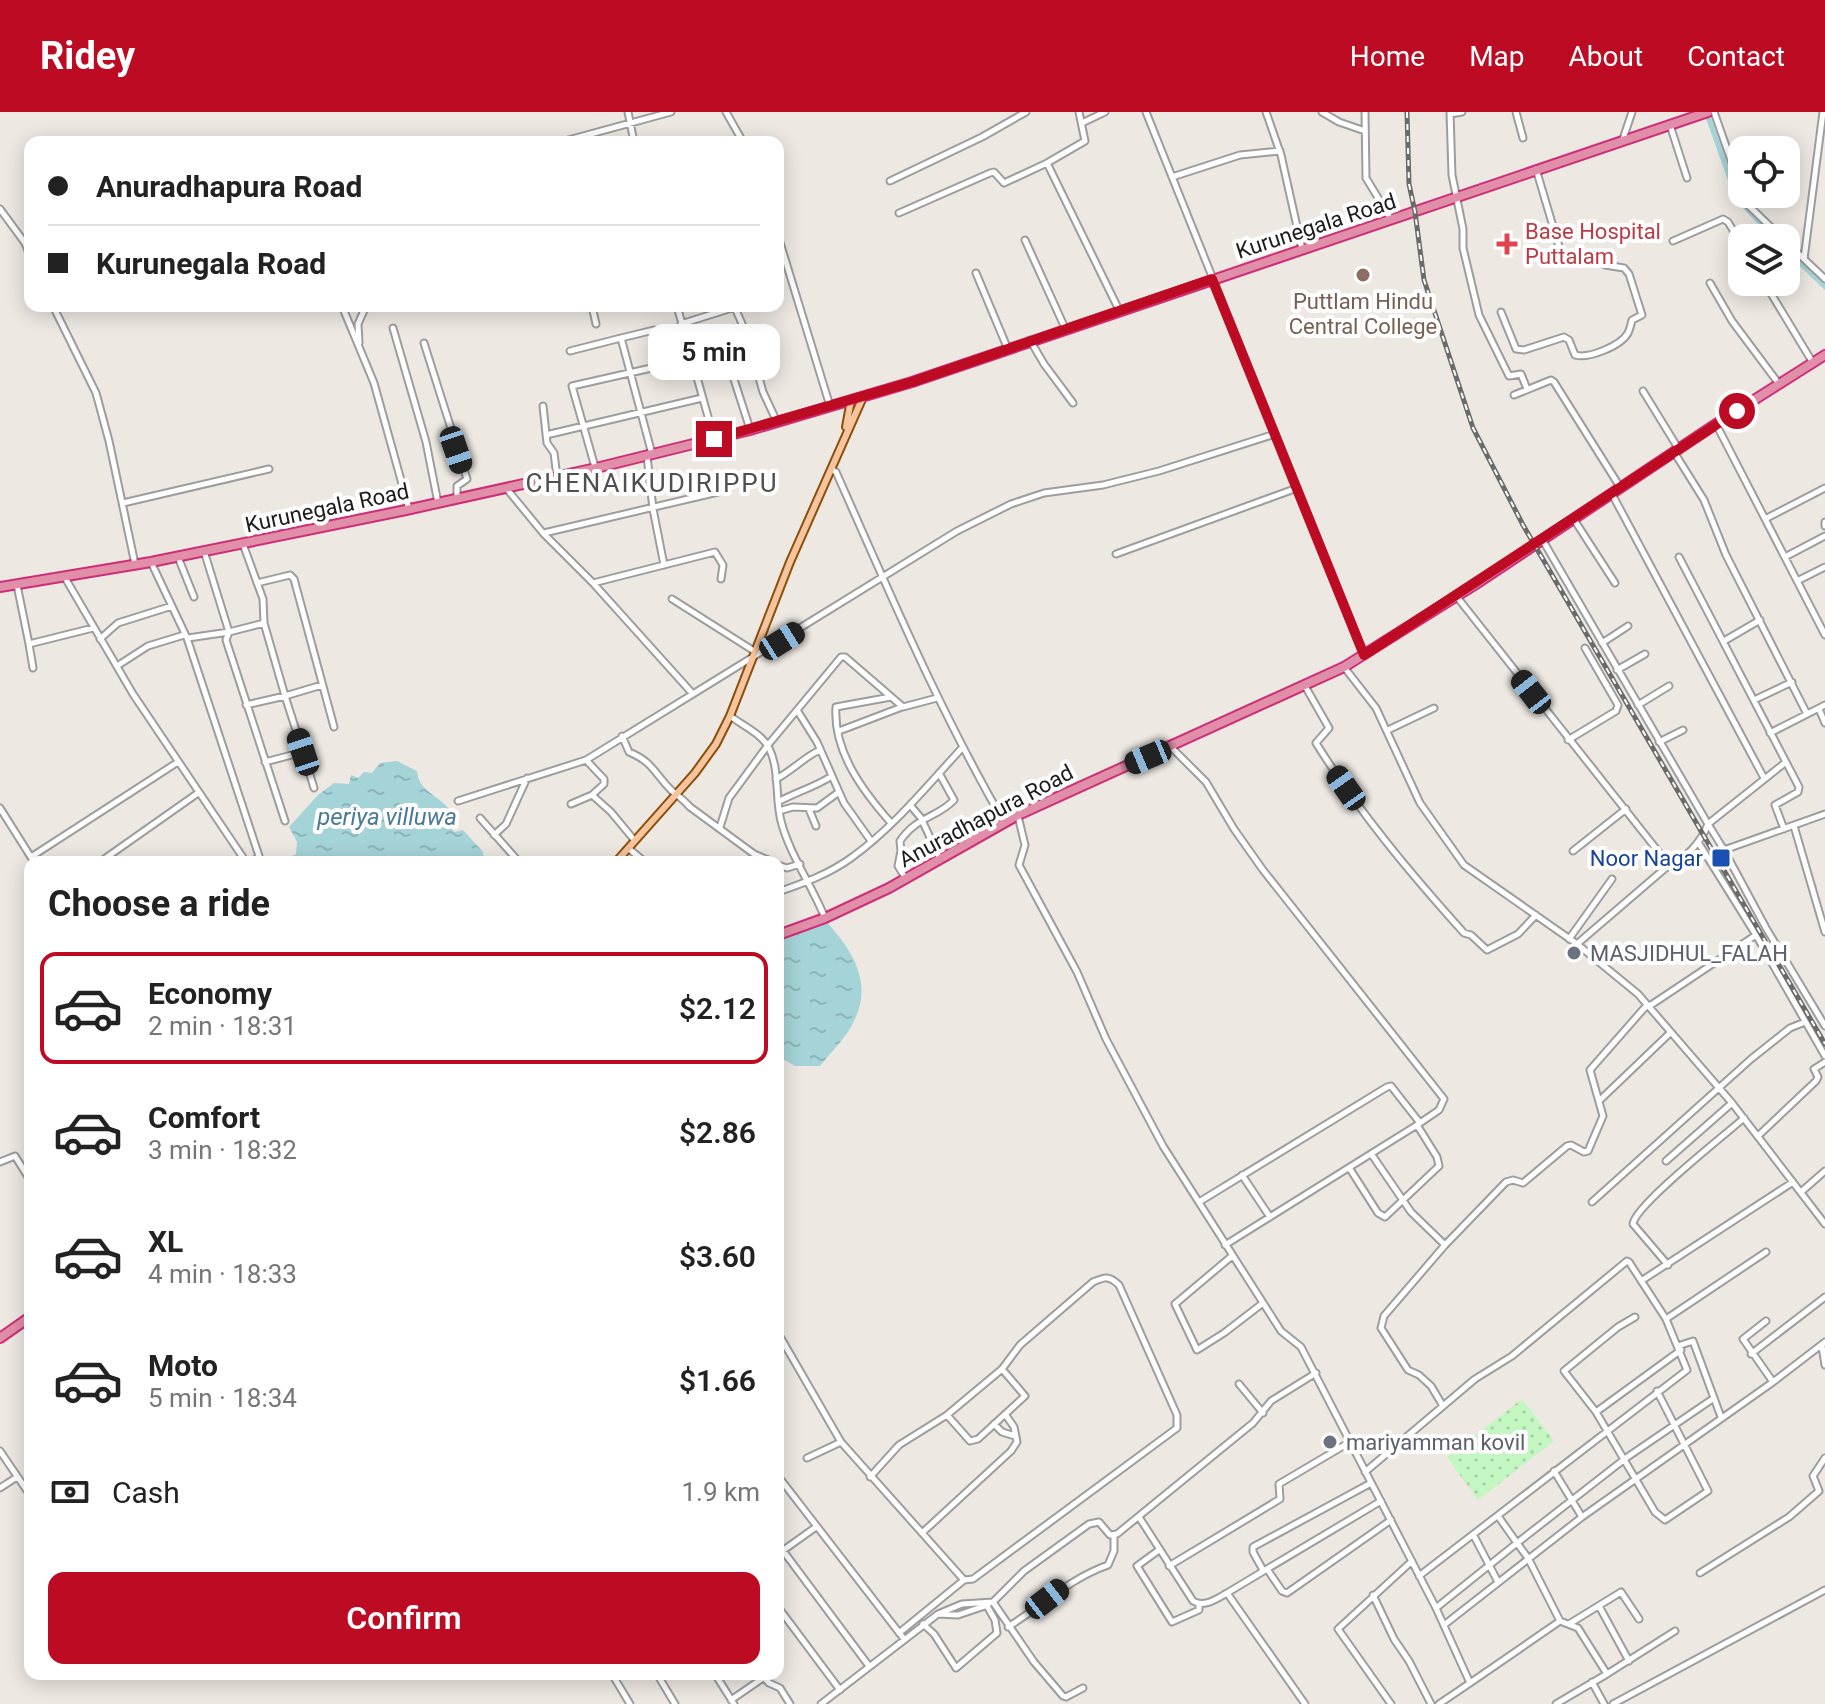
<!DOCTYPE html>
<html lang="en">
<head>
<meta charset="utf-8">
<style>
	:root { --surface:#fff; --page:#f2f2f2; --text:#222; --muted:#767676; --line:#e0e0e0; --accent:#bd0b23 }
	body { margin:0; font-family:Roboto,sans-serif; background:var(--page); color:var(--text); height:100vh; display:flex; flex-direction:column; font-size:30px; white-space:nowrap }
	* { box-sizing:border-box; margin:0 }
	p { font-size:26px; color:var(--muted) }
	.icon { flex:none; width:44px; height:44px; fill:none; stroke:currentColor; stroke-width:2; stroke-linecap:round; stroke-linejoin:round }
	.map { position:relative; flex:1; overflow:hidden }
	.side { position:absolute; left:24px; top:744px; width:760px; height:824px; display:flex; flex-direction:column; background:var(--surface); border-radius:16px; box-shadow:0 4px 20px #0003 }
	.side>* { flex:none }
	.hud { position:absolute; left:24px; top:24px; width:760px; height:176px; border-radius:16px; box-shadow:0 4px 20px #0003; display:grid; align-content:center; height:176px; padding:0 24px; background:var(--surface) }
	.tools { position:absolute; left:1728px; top:24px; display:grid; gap:16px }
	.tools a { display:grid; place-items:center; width:72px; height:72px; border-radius:16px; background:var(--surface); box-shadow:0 4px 20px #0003; font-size:40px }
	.end { position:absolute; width:36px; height:36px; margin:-18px; border:10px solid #bd0b23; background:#fff; box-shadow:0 0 0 4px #fff }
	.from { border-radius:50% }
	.bubble { position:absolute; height:56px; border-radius:16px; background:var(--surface); box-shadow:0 4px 20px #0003; font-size:26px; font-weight:600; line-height:56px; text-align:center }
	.car { position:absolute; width:24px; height:48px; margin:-24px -12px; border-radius:10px; box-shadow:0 0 6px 2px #0007; background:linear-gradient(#222 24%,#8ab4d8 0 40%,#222 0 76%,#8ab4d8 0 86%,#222 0) }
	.hud b { display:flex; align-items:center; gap:28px; height:76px; font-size:30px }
	.hud b+b { border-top:2px solid var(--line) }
	.hud i { width:20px; height:20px; background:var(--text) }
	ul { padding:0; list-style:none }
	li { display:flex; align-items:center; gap:24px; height:112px; margin:0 16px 12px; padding:0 8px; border:4px solid transparent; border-radius:16px }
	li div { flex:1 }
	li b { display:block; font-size:30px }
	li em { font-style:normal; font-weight:600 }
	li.selected { border-color:var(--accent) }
	li>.icon { width:72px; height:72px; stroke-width:1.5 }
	h2 { padding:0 24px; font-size:36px; line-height:96px }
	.pay { display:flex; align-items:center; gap:20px; height:88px; padding:0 24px; font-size:30px }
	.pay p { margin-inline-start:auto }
	.button { display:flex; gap:16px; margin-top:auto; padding:16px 24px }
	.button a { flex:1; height:92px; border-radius:16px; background:var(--accent); color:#fff; font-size:32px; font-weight:600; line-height:92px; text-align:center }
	header { display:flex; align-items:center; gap:48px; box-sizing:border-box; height:112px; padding:0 40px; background:var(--accent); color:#fff }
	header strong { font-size:38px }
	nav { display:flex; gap:44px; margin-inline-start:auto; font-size:28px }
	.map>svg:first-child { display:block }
	.park { fill:url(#park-dots) }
	.water { fill:url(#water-ripples) }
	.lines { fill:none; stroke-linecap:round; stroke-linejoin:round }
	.canal { stroke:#a5d4d8; stroke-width:5 }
	.minor-casing { stroke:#9d9d9d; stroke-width:9 }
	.major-casing { stroke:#8c4f08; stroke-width:10 }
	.highway-casing { stroke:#cd2e79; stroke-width:12 }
	.minor { stroke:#fff; stroke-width:5 }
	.major { stroke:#f6c49e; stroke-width:6 }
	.highway { stroke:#e18ea8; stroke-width:8 }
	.rail-casing { stroke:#6a6a6a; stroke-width:5 }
	.rail { stroke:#fff; stroke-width:2; stroke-dasharray:6; stroke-linecap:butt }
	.route { stroke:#bd0b23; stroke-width:10 }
	.health-dot { fill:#e0444e; stroke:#fff; stroke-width:3 }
	.education-dot { fill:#8d6e63; stroke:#fff; stroke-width:3 }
	.transit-dot { fill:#1a4fb4; stroke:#fff; stroke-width:3 }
	.worship-dot { fill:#6b7280; stroke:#fff; stroke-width:3 }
	.labels { text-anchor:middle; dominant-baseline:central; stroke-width:8; stroke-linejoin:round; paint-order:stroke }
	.street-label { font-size:22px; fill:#1c1c1c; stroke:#fff }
	.health-label { font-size:22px; fill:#be3a42; stroke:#fff; text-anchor:start }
	.education-label { font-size:22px; fill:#785e54; stroke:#fff }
	.transit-label { font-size:22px; fill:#164399; stroke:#fff; text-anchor:end }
	.worship-label { font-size:22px; fill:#5b616d; stroke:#fff; text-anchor:start }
	.water-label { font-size:24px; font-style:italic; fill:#497a96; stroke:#fff }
	.quarter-label { font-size:26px; letter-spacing:2px; fill:#4f4f4f; stroke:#fff }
</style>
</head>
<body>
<header>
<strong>Ridey</strong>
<nav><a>Home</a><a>Map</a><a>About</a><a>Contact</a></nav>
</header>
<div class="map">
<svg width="1825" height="1592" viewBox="0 0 1825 1592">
	<defs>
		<pattern id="park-dots" width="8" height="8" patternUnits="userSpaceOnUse" patternTransform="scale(2)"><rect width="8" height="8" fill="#c3f6c1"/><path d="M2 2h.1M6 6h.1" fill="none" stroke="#a7d2a5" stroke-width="1.8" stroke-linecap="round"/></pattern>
		<pattern id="water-ripples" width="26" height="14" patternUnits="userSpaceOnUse" patternTransform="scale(2)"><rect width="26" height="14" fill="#a5d4d8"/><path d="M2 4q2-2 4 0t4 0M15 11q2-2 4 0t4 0" fill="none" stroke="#8db5b9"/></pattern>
	</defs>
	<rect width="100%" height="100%" fill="#ede8e2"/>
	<path class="park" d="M 1522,1287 L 1554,1329 L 1478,1388 L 1447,1345 Z"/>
	<path class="water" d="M 397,649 L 417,659 C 419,684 447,683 454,708 L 449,711 L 454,720 L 463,718 L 483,740 L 484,750 L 272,750 L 284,748 L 296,742 L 297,730 L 289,715 L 318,683 L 334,671 L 349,672 L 351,663 L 358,666 L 364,660 L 372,661 L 380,651 Z
		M 825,808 C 851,837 874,869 854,909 C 847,925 831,940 820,954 L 795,954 L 781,946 L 782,940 L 778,940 L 778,824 Z"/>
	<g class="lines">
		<path class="canal" d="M 1708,5 L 1737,86 L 1774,126
			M 1786,137 L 1825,175"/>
		<defs>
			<path id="minor" d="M 628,0 L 634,30
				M 726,0 L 743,30
				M 1146,0 L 1364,543
				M 1266,0 L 1281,43 L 1302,137
				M 1322,0 L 1339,10 L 1365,19
				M 1365,0 L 1366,66 L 1391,107
				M 1450,0 L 1452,63 L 1463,117 L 1463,136 L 1479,203 L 1509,264 L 1521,262 L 1527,277
				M 1516,0 L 1523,26
				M 1714,0 L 1746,91 L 1782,126
				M 1823,0 L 1804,147 L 1825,167
				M 1450,2 L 1462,0
				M 1082,11 L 1105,0
				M 1670,13 L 1687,66
				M 1623,27 L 1632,0
				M 561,30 L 671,0
				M 1047,51 L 1085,29 L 1079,0
				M 1172,65 L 1240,43 L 1280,39
				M 890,69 L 982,25 L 1026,0
				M 0,97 L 25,131 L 30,144
				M 899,101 L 990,61 L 994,60 L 1004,71 L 1047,51 L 1119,198
				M 778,124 L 830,294
				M 1025,128 L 1065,216
				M 1673,129 L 1723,107 L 1728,110 L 1742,133
				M 1786,130 L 1804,147
				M 976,161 L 1007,235
				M 1764,170 L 1813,251
				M 1710,171 L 1732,209 L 1779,272
				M 53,194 L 96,281 L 109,329 L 135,452
				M 342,194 L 374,271 L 409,397
				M 592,194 L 596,212
				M 677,194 L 714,326
				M 735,196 L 747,223 L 763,280 L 777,310
				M 1501,200 L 1516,237 L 1524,238 L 1564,225 L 1569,228 L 1575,243 C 1588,247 1621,234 1628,221 C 1630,217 1631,212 1632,208 L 1642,203 L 1629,162 L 1624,156 L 1605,153 L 1587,145 L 1568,150 L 1563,148 L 1536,57
				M 681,212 L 735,195
				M 393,216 L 426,330 L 438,391
				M 1030,228 L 1044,252 L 1073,291
				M 359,231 L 358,212 L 366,194
				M 424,231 L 467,367 L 457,374 L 457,386
				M 687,231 L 717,224 L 721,227 L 750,317
				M 570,239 L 621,226
				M 1643,279 L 1678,336
				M 1514,283 L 1551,268 L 1554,270 L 1620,375
				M 543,294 L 547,331 L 554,341 L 557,365
				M 1716,312 L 1825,523
				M 546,323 L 702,286
				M 1674,340 L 1704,388 L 1726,443 L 1807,602
				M 652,342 L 621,226 L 654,218
				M 647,344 L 653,397 L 664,453
				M 595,355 L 572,274 L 691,247
				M 831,357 L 836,360 C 889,479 939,598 1004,710
				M 506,376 L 543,421 L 593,471 L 692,581
				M 1612,382 L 1764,666
				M 123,391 L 269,357
				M 1573,406 L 1615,471
				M 1765,407 L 1825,376
				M 1825,410 L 1825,414
				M 544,421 L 718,380
				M 1542,427 L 1708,712 C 1702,728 1686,748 1669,753 L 1577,832
				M 243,432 L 263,487 L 264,511 L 229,520 L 226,528 L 285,709
				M 1116,442 L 1297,376
				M 178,445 L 194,485
				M 1679,445 L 1799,675 L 1798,680 L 1775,693 L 1784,717
				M 1785,445 L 1825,424
				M 151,450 L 187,526 L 259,744 L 253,750
				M 64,464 L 133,582 L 246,750
				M 1797,469 L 1825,455
				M 257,471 L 290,463 L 294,467 L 334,615
				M 593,471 L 715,440 L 723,453 L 721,467
				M 17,473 L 29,532 L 93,516
				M 1457,485 L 1669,753
				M 672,487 L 754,539
				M 264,511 L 285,584 L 322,573
				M 188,526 L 229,520 L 204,439
				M 100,527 L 118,511 L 172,494
				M 1724,529 L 1760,508
				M 1602,531 L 1628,514
				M 29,532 L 33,556
				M 117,554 L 148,534 L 184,523
				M 1344,555 L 1376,596 L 1420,691 L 1464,753 L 1577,832 L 1638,882 L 1732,991 L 1825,1112
				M 1617,558 L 1645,542
				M 1305,574 L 1329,616 L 1316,631 C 1359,700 1410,761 1464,821 L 1471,823 L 1487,838 L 1518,822 L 1536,803
				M 891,585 L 836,595 C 833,639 862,678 891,711
				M 1754,588 L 1792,570
				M 246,593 L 285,584 L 303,640
				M 1638,593 L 1669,574
				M 1819,597 L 1825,611
				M 797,598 L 817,630 L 844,691 L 871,729
				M 730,604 C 742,613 762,622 769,636 C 780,658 775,686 781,709 C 789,741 812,774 825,806
				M 1388,618 L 1434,596
				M 839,619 L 902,595
				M 1770,621 L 1825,593
				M 622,624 L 629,640 C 653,650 654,661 671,678 C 678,684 683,687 690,695 L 754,742 L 773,750
				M 1568,628 L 1616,599 L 1618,593 L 1585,536
				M 1659,630 L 1683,618
				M 1171,635 L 1206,670 L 1234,717 L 1263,758 L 1444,987 L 1439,998 L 1417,1013 L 1225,1133
				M 586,648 L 604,667 L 604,672 L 592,683 L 611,700 L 635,729
				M 265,650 L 303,640 L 314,676
				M 1786,650 L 1708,712 L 1724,738 L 1825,702
				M 776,667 C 792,659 804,645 820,638
				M 458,689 L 586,648 L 957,419 L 1011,392 L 1044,381 L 1103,373 L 1159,359 L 1275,322
				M 778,690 C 796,680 815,675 832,664
				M 571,692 L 592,683
				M 910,693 L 921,706 L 940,747
				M 0,696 L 34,750
				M 809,697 L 816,714
				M 779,699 L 793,695 L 817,696 L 839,680
				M 1018,704 L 1025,733 L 1019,753 L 1077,860 L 1106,927 L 1163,1034 L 1281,1219 L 1301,1235 L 1436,1496 L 1470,1571 L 1439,1592
				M 480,706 L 519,750
				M 1794,714 L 1825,820
				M 720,715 L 729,686 L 768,633 L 841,545 L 845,545 L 903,595 L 937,586
				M 494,723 L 506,712 L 527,666
				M 1698,730 L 1756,823 L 1825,944
				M 628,736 L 645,750
				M 1724,738 L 1766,816 L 1825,914
				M 1573,739 L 1626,697
				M 31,745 L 178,650
				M 100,750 L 198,681
				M 778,753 L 787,756 L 800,752
				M 906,767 L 898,754 L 901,739 L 900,729 C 917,704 937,706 954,688 L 939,661
				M 778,780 C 804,771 829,762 851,746 C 893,716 927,674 962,636
				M 1569,827 L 1612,767
				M 1599,989 L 1670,921
				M 1758,1024 L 1816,969 L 1818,965 L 1814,957 L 1825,950
				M 1372,1043 L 1411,1100 L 1445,1133
				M 1666,1049 L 1732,991
				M 0,1050 L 15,1044 L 30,1068
				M 1350,1057 L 1378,1101 L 1385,1105 L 1439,1054 L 1437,1045 L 1417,1013
				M 1242,1063 L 1270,1105
				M 1801,1080 L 1825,1059
				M 1199,1090 L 1387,975 L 1391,974 L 1420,1011
				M 1592,1090 L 1751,947 L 1790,916 L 1805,910
				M 1232,1144 L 1175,1192 L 1197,1238 L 1224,1221 L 1263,1191
				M 1668,1153 L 1633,1112 C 1635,1093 1725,1023 1744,1006
				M 1641,1169 L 1793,1070
				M 1666,1207 L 1766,1140
				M 1766,1209 L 1743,1227 L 1773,1270
				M 778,1221 L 841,1330 L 964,1468 L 973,1467 L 1177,1316 L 1177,1303 L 1119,1173 C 1109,1163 1105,1165 1093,1170 L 1020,1233 L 1002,1257 L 947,1303 L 899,1333 L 870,1365
				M 1678,1234 L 1693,1229 L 1721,1305
				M 1822,1234 L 1825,1253
				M 1751,1242 L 1825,1185
				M 1239,1272 L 1263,1301
				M 1657,1279 L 1708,1379 L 1665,1408 L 1655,1400 L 1596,1300 L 1681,1238
				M 1443,1294 L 1431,1274 L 1419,1263 L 1408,1258 L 1381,1216 L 1384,1204 L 1445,1133 L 1506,1070 L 1513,1068 L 1523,1071 L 1567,1034 L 1571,1033 L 1584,1040 L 1588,1039 L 1603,1004 L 1590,958 L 1647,893 L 1651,893 L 1756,823
				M 1596,1300 L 1564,1259 L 1618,1215 L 1635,1205
				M 947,1303 L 970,1329 L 978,1327 L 1025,1284 L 1002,1257
				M 994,1312 L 1002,1320 L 1015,1324
				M 0,1339 L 30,1383
				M 807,1346 L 841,1330
				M 1554,1359 L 1582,1405
				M 1365,1360 L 1475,1267 L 1512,1244 L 1627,1149 L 1629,1150 L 1666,1207 L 1687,1258 L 1419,1464
				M 778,1364 L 904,1527
				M 0,1376 L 17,1365
				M 1139,1405 L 1193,1489 C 1204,1496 1216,1487 1227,1481 L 1305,1592
				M 922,1421 L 1011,1339 L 1017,1330 L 1014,1315 L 1005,1302
				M 1474,1424 L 1498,1470
				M 778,1432 L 869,1554
				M 1159,1438 L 1137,1454 L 1172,1510 L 1199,1498 L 1199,1493
				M 778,1442 L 816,1415
				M 1169,1454 L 1280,1387 L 1279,1372 L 1350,1330
				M 1267,1457 L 1381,1389
				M 1263,1458 L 1253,1440 L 1253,1435 L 1371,1371
				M 1700,1461 L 1789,1405 L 1819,1379 L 1813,1364 L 1825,1346
				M 1227,1481 L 1267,1457 L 1282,1479 L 1287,1481 L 1391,1408
				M 1373,1483 L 1394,1527 L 1409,1549 L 1431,1592
				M 1599,1494 L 1629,1549
				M 778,1495 L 840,1578
				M 1436,1496 L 1517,1431 L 1498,1404
				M 939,1502 L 958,1503 L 988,1493
				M 923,1512 L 934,1522 L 956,1556 L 997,1521 L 995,1508 L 987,1494
				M 1569,1512 L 1621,1480 L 1639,1507
				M 1444,1513 L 1582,1405 L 1773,1270 L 1825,1230
				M 1008,1515 C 1043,1493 1069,1467 1108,1453 L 1114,1439 L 1114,1424
				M 899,1521 L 964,1468
				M 612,1562 L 630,1592
				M 657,1562 L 675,1592
				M 715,1562 L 734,1592
				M 761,1562 L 769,1571 L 780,1576 L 790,1592
				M 1607,1562 L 1675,1519
				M 1592,1570 L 1604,1592
				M 1470,1571 L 1560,1509
				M 1083,1576 L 1066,1585 L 1063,1584 L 1034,1550 L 993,1490 L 1024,1459 L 1089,1412 L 1099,1410 L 1110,1423 L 1117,1422 L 1253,1311 L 1271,1289 L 1316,1261
				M 731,1588 L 763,1566
				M 821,1592 L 938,1502 L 962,1492 L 993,1490
				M 1391,1592 L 1338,1517 L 1412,1449
				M 1556,1592 L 1607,1562 L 1578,1516 L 1560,1509 L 1528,1446 L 1517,1431 L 1626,1346 L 1714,1286
				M 1613,1592 L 1825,1478"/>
			<path id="major" d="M 846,315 L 851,288
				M 616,750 L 695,661 L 716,632 L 730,604 L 790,450 L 863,285"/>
			<path id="highway" d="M 0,475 L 151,450 L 406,398 L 596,356 L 750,318 L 912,270 L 1708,0
				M 778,823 L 825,806 L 889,776 L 1018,703 L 1344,555 L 1476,472 L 1716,312 L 1825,243
				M 0,1226 L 30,1205"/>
		</defs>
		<use href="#minor" class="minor-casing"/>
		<use href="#major" class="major-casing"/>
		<use href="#highway" class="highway-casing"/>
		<use href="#minor" class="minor"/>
		<use href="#major" class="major"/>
		<use href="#highway" class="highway"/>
		<defs>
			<path id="rail" d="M 1407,0 L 1409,72 L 1415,100 L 1424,168 L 1473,316 L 1523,413 L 1825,932"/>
		</defs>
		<use href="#rail" class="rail-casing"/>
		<use href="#rail" class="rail"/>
	</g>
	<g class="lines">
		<path class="route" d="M 714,327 L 912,270 L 1212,167 L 1364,543 L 1737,299"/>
	</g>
	<path class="health-dot" d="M1503 120h8v8h8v8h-8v8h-8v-8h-8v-8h8z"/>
	<circle class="education-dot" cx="1363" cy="163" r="8"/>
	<rect class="transit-dot" x="1711" y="736" width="20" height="20" rx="4"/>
	<g class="worship-dot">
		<circle cx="1574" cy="841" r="8"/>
		<circle cx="1330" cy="1330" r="8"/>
	</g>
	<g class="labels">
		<g class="street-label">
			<text transform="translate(1316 114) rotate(-18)">Kurunegala Road</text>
			<text transform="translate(327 396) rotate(-12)">Kurunegala Road</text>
			<text transform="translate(986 704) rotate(-28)">Anuradhapura Road</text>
		</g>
		<g class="health-label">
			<text x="1525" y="119">Base Hospital<tspan x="1525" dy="25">Puttalam</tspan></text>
		</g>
		<g class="education-label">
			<text x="1363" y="189">Puttlam Hindu<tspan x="1363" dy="25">Central College</tspan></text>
		</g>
		<g class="transit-label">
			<text x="1703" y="746">Noor Nagar</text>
		</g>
		<g class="worship-label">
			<text x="1590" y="841">MASJIDHUL_FALAH</text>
			<text x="1346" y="1330">mariyamman kovil</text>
		</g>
		<g class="water-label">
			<text x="387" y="705">periya villuwa</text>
		</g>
		<g class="quarter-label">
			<text x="652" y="371">CHENAIKUDIRIPPU</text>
		</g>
	</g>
</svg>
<div class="tools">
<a><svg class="icon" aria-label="locate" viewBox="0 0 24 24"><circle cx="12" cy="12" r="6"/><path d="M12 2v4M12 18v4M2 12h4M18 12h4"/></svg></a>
<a><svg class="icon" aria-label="layers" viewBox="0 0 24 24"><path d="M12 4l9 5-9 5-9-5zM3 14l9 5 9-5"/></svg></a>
</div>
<i class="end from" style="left:1737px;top:299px"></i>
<i class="end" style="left:714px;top:327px"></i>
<div class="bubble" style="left:648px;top:212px;width:132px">5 min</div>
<i class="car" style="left:456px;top:338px;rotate:161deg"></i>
<i class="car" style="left:782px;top:529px;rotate:58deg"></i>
<i class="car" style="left:1531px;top:580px;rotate:322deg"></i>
<i class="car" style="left:303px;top:640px;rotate:342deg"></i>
<i class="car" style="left:1148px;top:645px;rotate:247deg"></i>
<i class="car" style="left:1346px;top:676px;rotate:325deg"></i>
<i class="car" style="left:1047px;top:1487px;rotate:52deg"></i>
<div class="hud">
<b><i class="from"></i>Anuradhapura Road</b>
<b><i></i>Kurunegala Road</b>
</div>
<section class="side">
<h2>Choose a ride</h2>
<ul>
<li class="selected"><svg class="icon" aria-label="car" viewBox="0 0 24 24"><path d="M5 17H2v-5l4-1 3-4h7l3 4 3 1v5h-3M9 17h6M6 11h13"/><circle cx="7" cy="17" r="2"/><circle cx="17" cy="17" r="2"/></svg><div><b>Economy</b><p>2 min · 18:31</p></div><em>$2.12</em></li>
<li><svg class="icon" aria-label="car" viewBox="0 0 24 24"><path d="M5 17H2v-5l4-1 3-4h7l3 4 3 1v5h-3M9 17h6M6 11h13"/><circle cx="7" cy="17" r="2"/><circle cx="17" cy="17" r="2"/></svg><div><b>Comfort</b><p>3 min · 18:32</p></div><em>$2.86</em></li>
<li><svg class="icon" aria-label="car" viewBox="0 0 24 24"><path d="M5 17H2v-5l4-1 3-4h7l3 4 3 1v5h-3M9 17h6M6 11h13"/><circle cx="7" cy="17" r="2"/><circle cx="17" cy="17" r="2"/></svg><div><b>XL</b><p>4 min · 18:33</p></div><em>$3.60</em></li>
<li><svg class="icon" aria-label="car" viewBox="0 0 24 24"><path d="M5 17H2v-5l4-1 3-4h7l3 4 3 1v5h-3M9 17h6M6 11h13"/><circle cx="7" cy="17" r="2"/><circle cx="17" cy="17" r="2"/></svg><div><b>Moto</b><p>5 min · 18:34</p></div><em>$1.66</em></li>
</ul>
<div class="pay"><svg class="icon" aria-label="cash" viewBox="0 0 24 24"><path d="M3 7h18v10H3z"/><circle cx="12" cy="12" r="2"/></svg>Cash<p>1.9 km</p></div>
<div class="button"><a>Confirm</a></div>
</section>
</div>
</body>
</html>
